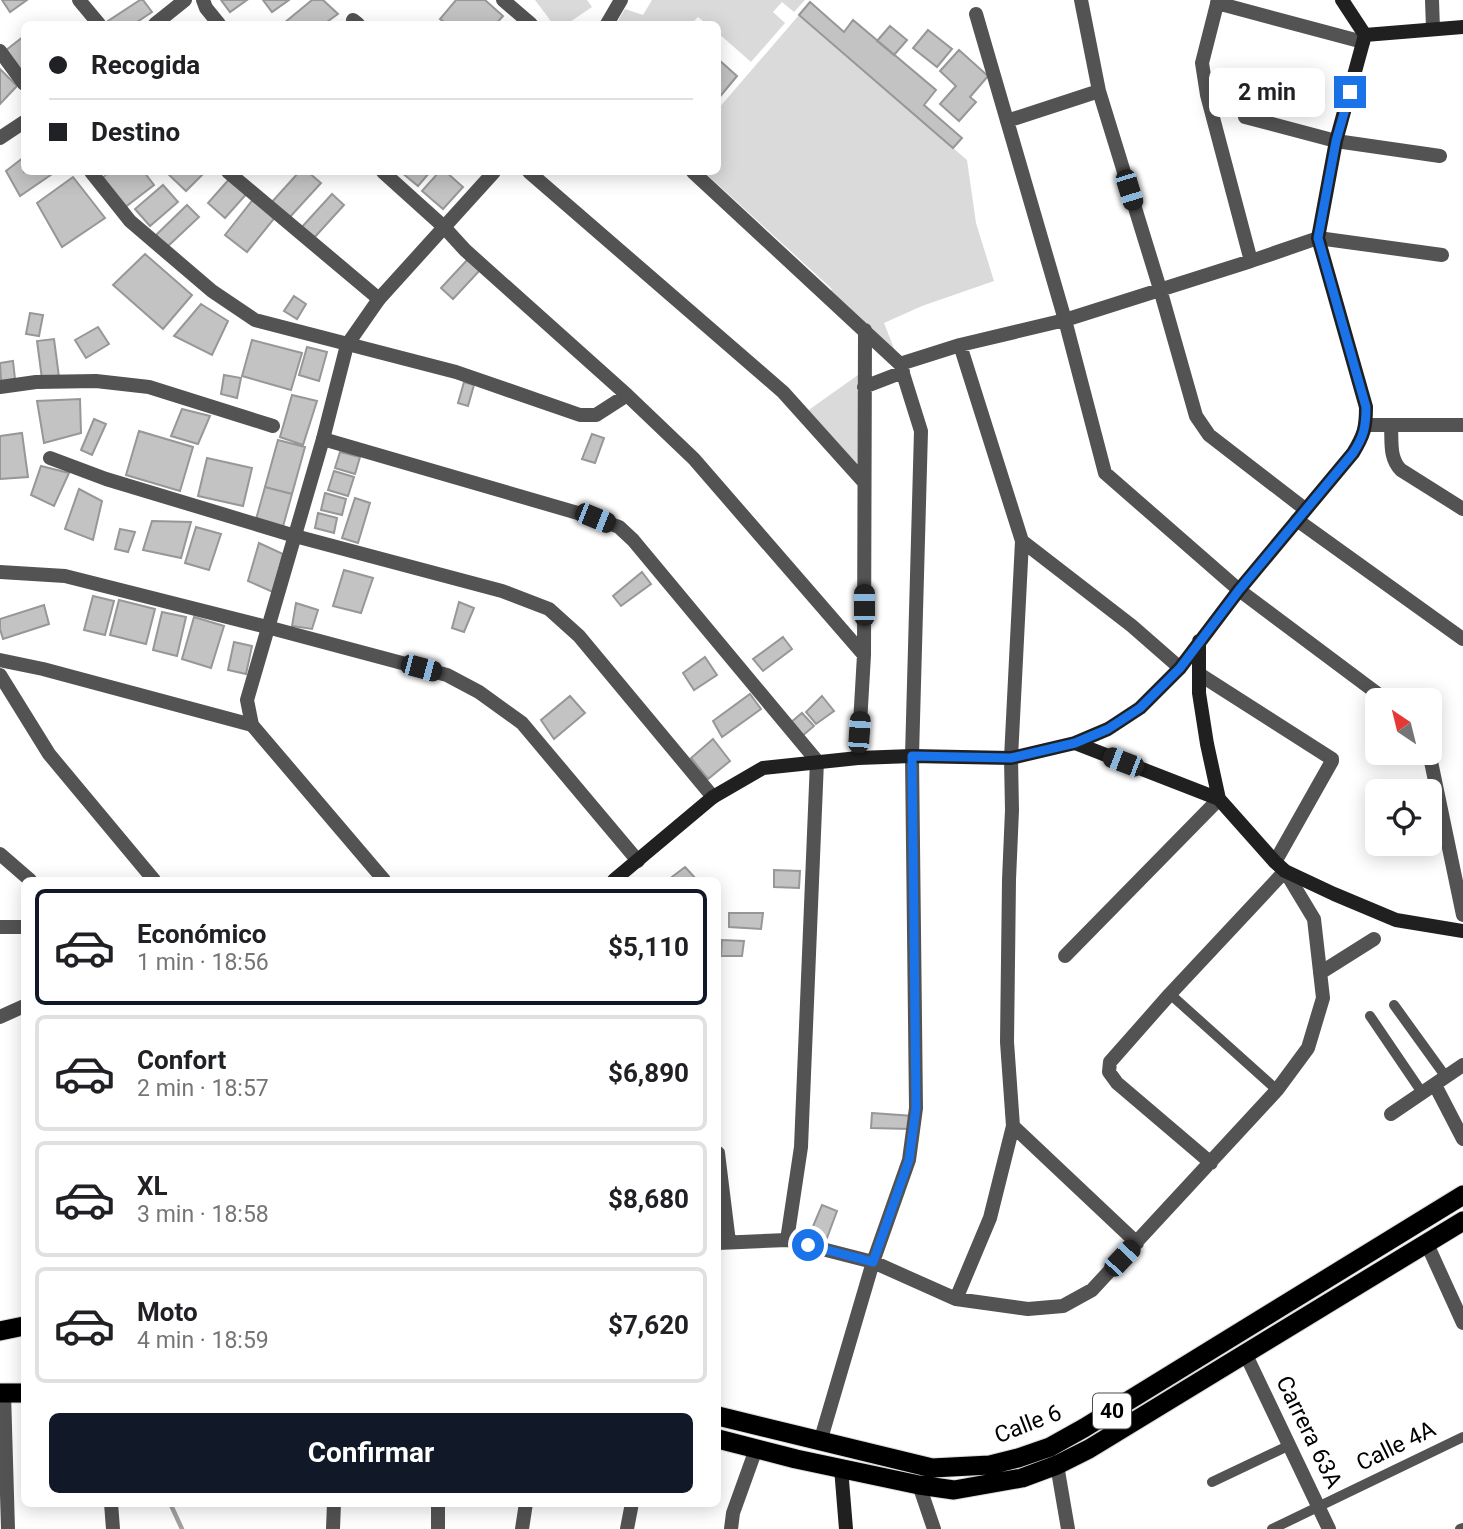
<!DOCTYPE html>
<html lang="es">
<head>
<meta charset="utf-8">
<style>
	:root { --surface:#fff; --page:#f2f2f2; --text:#202124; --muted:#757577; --line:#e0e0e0; --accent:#111827 }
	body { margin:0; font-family:Roboto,sans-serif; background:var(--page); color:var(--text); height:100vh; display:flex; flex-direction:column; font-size:26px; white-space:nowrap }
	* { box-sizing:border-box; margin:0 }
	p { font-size:23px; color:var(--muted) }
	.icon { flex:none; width:38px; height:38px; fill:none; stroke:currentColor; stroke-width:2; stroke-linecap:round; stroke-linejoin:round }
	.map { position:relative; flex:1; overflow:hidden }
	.details { position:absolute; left:21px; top:877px; width:700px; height:630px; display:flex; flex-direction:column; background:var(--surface); border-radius:10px; box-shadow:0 4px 18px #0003 }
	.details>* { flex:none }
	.guide { position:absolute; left:21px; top:21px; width:700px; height:154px; border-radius:10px; box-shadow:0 4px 18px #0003; display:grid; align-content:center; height:154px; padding:0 28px; background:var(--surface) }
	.needle { width:46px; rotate:325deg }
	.fabs { position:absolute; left:1365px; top:688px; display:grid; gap:14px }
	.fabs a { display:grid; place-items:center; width:77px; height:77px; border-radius:10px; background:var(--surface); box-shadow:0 4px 18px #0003; font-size:35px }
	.end { position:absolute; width:32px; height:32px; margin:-16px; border:9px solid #1a73e8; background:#fff; box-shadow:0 0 0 4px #fff }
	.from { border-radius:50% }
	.bubble { position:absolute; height:49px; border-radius:10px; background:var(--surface); box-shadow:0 4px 18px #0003; font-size:23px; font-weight:700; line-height:49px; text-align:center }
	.car { position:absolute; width:21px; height:42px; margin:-21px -10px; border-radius:9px; box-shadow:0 0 5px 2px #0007; background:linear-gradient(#222 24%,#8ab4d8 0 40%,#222 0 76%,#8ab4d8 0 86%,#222 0) }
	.guide b { display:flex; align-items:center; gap:24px; height:66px; font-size:26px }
	.guide b+b { border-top:2px solid var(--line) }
	.guide i { width:18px; height:18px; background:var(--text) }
	ul { padding:12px 0 0; list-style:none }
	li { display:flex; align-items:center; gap:21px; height:116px; margin:0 14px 10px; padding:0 14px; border:4px solid var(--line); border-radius:10px }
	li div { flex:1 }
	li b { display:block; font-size:26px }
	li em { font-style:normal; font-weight:700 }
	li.active { border-color:var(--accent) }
	li>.icon { width:63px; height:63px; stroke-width:1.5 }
	.cta { display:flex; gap:14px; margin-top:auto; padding:14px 28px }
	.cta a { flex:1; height:80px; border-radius:10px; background:var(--accent); color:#fff; font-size:28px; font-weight:700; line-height:80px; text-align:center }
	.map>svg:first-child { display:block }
	.green { fill:#dadada }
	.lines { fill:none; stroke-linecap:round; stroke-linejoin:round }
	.stream { stroke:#a1a1a1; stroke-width:4.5 }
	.building { fill:#c3c3c3; stroke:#979797; stroke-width:2 }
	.trunk-casing { stroke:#dbdbdb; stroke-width:21 }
	.pedestrian { stroke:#535353; stroke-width:10 }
	.minor { stroke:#535353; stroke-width:14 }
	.tertiary { stroke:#535353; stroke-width:14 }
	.secondary { stroke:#202020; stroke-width:14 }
	.trunk { stroke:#000; stroke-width:19 }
	.route { stroke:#1a73e8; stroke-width:9 }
	.labels { text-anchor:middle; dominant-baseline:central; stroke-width:5; stroke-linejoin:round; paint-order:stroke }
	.shield { fill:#fff; stroke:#4c4c4c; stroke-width:2 }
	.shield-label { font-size:21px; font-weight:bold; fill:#000 }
	.street-label { font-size:23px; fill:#000; stroke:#fff }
</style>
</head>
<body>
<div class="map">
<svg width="1463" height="1529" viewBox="0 0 1463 1529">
	<rect width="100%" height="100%" fill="#fff"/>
	<path class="green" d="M 535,0 L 587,0 L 592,7 L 567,24 L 553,24 Z
		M 652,0 L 805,0 L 794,12 L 782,2 L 773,12 L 785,23 L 751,62 L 718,33 L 718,24 L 707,24 L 698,17 L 691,24 L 616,24 L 625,9 L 643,15 Z
		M 799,15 L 967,160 L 976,223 L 994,281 L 922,306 L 884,323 L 900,364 L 827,295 L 832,289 L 704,172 L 718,172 L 718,109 Z
		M 865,370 L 863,481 L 803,414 Z"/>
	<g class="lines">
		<path class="stream" d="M 170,1503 L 182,1529"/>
	</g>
	<path class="building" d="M 2,0 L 27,0 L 10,12 Z
		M 140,0 L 143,0 L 152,12 L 134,24 L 106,24 L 105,23 Z
		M 221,0 L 247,0 L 230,12 Z
		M 263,0 L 289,0 L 272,12 Z
		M 312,0 L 323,0 L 338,14 L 324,24 L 285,24 L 284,23 Z
		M 456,0 L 485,0 L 503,16 L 496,24 L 447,24 L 440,19 Z
		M 810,2 L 844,32 L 853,20 L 936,90 L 924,105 L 962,138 L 953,148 L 799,15 Z
		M 890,26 L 907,40 L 894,55 L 877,41 Z
		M 928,30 L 952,49 L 937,67 L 913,48 Z
		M 24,36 L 24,76 L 5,51 Z
		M 959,50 L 988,76 L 970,97 L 976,102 L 959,121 L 940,104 L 956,86 L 940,71 Z
		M 718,59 L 737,76 L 718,99 Z
		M 0,69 L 17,86 L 0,104 Z
		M 24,157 L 24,172 L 55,172 L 20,196 L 6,171 Z
		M 110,172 L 144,172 L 154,185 L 124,208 L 102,178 Z
		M 166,172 L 205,172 L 186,191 Z
		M 299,172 L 308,172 L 321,183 L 289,218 L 271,203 Z
		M 401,172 L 430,172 L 418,186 Z
		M 439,172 L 446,172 L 463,187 L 443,209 L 422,191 Z
		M 232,176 L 249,191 L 225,218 L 208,203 Z
		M 73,177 L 105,218 L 62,247 L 37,203 Z
		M 163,185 L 178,202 L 150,226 L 135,209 Z
		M 332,194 L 344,205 L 313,239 L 301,228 Z
		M 255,197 L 277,215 L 247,252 L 225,235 Z
		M 187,205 L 199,217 L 167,247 L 156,235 Z
		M 145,254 L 192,295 L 163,329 L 113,285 Z
		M 469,258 L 481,269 L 453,299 L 441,288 Z
		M 294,296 L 306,304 L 297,319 L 284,311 Z
		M 201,304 L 228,321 L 212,355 L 174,336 Z
		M 30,313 L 43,315 L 39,336 L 26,334 Z
		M 98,327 L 109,344 L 86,358 L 75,340 Z
		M 54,339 L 59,377 L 42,379 L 37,341 Z
		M 252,340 L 302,353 L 291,390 L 242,376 Z
		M 307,347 L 327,352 L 319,381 L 299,375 Z
		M 13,361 L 15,379 L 1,381 L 0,363 Z
		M 224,375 L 241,378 L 237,398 L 221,394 Z
		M 464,382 L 474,385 L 468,406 L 458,403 Z
		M 292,395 L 317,401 L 303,445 L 280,437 Z
		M 80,399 L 81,433 L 44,443 L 37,401 Z
		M 182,409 L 210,416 L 198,444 L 171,436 Z
		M 94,419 L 106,424 L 92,455 L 81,450 Z
		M 139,431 L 193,447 L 180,491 L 126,475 Z
		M 22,433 L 28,477 L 0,479 L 0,436 Z
		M 592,434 L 604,438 L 595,463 L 582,459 Z
		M 278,440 L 305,447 L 292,494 L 265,487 Z
		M 340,452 L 360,457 L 355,474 L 335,468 Z
		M 207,458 L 252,468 L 243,506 L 198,496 Z
		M 41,466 L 69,473 L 54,506 L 31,495 Z
		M 334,471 L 354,477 L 348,496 L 328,490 Z
		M 265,487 L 292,494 L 282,530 L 255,523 Z
		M 79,489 L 102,501 L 93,540 L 65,529 Z
		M 325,493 L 346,499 L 342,515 L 321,510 Z
		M 355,498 L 370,503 L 358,543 L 342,538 Z
		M 318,513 L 337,518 L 334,533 L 315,528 Z
		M 152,521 L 191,522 L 181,558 L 143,550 Z
		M 196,527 L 221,534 L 209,570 L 185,563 Z
		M 120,529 L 135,532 L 128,552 L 115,549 Z
		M 259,543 L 283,554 L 273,592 L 248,581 Z
		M 344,570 L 373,578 L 361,613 L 333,606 Z
		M 642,572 L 651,584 L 621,606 L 613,596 Z
		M 93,596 L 114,601 L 105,635 L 84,630 Z
		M 119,600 L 155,609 L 146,644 L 110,635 Z
		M 459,602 L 474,608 L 464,632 L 452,628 Z
		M 296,603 L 318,610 L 312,629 L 292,626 Z
		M 44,605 L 49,624 L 3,639 L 0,629 L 0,619 Z
		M 162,612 L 186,617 L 177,656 L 153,650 Z
		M 194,617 L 224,626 L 211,668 L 182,659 Z
		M 783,637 L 792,649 L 763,671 L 753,659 Z
		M 234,642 L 252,646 L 246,674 L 228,670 Z
		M 705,657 L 717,675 L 694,690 L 683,673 Z
		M 750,694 L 761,709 L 722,737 L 713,721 Z
		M 570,696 L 585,713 L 554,739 L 541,720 Z
		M 822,696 L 834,711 L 816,724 L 806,712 Z
		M 802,713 L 814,726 L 802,736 L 790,723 Z
		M 713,739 L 730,761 L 708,779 L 691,758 Z
		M 685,867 L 697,880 L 668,880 Z
		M 774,870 L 800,871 L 799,888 L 774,887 Z
		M 729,913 L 763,913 L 761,929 L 729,927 Z
		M 722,940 L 744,941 L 742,956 L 721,956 Z
		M 872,1113 L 913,1116 L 910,1129 L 871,1128 Z
		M 822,1205 L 837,1211 L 827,1238 L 811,1231 Z"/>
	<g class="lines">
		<defs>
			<path id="trunk" d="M 0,1331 L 24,1326
				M 0,1393 L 24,1393
				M 718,1416 L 932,1468 L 990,1465 L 1018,1458 L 1050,1447 L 1084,1428 L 1463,1195
				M 718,1439 L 796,1459 L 919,1485 L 954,1490 L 1022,1478 L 1057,1465 L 1089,1449 L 1463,1221"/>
		</defs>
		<use href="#trunk" class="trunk-casing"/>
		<path class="pedestrian" d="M 1170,994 L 1277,1090
			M 1394,1005 L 1446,1077
			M 1370,1016 L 1423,1094
			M 1212,1482 L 1290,1445
			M 1272,1529 L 1463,1437
			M 1460,1529 L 1463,1528"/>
		<path class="minor" d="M 79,0 L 99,24
			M 203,0 L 206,8 L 219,24
			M 503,0 L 531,24
			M 1081,0 L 1099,91 L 1160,289 L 1196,416 L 1209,435 L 1305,509
			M 1218,0 L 1202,63 L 1207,95 L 1251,261
			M 1432,0 L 1433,29
			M 1217,3 L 1363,42
			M 976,14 L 1065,320 L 1105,473 L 1239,590 L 1386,700
			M 353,20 L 358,24
			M 0,51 L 24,84
			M 1245,117 L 1336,141 L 1440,156
			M 1007,121 L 1099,91
			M 91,172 L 130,221 L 212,291 L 255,320 L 456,372 L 580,415 L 596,415 L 627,395
			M 228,172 L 379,299
			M 383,172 L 444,227 L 465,250 L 627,395 L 694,459 L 864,655
			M 529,172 L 783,392 L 863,481
			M 693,172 L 900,364 L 921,431 L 912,756 L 916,1108 L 909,1160 L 873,1262 L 820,1442
			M 900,364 L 960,345 L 1065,320 L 1251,261 L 1318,238 L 1442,255
			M 0,387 L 36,382 L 96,381 L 149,387 L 273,426
			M 864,387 L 903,372
			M 1366,425 L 1463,425
			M 1391,425 C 1392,442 1389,458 1401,470 L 1463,509
			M 323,439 L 595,518 L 619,527 L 633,540 L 817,761 L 801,1147 L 787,1240
			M 50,458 L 106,479 L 295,536 L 502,591 L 549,609 L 579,636 L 713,797
			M 1297,520 L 1463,639
			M 1022,541 L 1132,626 L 1180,668
			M 0,572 L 65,576 L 267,627 L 447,675 L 479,692 L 522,723 L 638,861
			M 0,660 L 43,669 L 252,725
			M 1199,674 L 1332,759 L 1332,761 L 1275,862
			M 0,675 L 49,754 L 154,880
			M 1429,752 L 1463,915
			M 858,758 L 864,655 L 865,330
			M 0,927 L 24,927
			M 1065,956 L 1219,799
			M 1320,973 L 1374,939
			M 0,1017 L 24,1006
			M 1435,1085 L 1463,1139
			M 1391,1114 L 1463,1065
			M 1013,1126 L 1137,1243
			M 718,1153 L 729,1242
			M 718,1243 L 787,1240 L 873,1262 L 956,1299 L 1028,1309 L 1063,1306 L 1092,1290 L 1277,1090 L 1308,1048 L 1323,998 L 1314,919 L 1285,871 L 1170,994 L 1110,1062 L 1109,1072 L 1117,1083 L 1211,1163
			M 1427,1244 L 1463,1323
			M 956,1299 L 990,1218 L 1013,1126 L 1007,1042 L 1009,880 L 1012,810 L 1011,758 L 1022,541 L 960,345
			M 1246,1355 L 1329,1529
			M 4,1393 L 8,1529
			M 1057,1465 L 1068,1529
			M 919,1485 L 934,1529
			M 111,1503 L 113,1529
			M 438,1503 L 438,1529
			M 333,1529 L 334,1503
			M 522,1529 L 526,1503
			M 627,1529 L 632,1503
			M 731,1529 L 733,1513 L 756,1449"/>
		<path class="tertiary" d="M 155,24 L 185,0
			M 607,24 L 621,0
			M 0,138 L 24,122
			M 0,854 L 30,880
			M 384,880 L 252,725 L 247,700 L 323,439 L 347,345 L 379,299 L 494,172"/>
		<path class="secondary" d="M 1342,0 L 1365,35 L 1463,27
			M 1199,641 L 1199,693 L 1207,744 L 1219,799
			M 1075,743 L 1219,799 L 1275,862 L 1285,871 L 1334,894 L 1396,920 L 1463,931
			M 614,880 L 713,797 L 763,768 L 858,758 L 912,756 L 1011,758 L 1075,743 L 1108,729 L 1140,708 L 1180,668 L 1239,590 L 1353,453 C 1364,435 1366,428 1366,407 L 1318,238 L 1336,141 L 1365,35
			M 841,1468 L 846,1529"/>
		<use href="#trunk" class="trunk"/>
	</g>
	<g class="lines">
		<path class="route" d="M 808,1245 L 873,1262 L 909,1160 L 916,1108 L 912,756 L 1011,758 L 1075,743 L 1108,729 L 1140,708 L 1180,668 L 1239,590 L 1353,453 C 1364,436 1366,427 1366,407 L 1318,238 L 1336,141 L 1350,92"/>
	</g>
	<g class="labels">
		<rect class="shield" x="1093" y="1393.5" width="38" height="35" rx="5"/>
		<g class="shield-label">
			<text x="1112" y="1411">40</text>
		</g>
		<g class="street-label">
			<text transform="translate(1028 1424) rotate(-21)">Calle 6</text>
			<text transform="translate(1309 1432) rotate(64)">Carrera 63A</text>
			<text transform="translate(1396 1446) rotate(-26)">Calle 4A</text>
		</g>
	</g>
</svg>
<div class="fabs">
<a><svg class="needle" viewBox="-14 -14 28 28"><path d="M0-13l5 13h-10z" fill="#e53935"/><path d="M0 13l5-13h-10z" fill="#757577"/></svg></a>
<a><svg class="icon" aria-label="locate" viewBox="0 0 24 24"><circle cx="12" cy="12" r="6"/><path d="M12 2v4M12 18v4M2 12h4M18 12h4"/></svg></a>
</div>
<i class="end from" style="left:808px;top:1245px"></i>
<i class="end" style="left:1350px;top:92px"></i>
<div class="bubble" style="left:1209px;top:68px;width:116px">2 min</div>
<i class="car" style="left:1129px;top:190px;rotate:163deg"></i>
<i class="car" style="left:595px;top:518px;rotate:112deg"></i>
<i class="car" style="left:864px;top:605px;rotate:0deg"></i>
<i class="car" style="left:421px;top:668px;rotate:105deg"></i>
<i class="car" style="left:859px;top:732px;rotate:4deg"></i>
<i class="car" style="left:1123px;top:762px;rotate:291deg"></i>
<i class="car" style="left:1122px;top:1258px;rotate:43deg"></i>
<div class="guide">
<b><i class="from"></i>Recogida</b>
<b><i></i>Destino</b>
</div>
<section class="details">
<ul>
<li class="active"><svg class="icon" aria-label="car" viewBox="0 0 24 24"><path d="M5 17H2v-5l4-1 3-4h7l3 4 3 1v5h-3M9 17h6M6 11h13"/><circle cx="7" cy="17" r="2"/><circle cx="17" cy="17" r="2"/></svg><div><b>Económico</b><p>1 min · 18:56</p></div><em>$5,110</em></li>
<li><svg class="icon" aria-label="car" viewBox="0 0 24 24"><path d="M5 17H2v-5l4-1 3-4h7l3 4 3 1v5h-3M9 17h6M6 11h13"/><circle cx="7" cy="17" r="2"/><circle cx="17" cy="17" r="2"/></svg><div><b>Confort</b><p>2 min · 18:57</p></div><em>$6,890</em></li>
<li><svg class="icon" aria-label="car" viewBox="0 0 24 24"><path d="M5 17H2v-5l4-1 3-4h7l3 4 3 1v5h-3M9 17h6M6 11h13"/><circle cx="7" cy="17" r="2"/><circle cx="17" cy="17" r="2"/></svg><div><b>XL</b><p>3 min · 18:58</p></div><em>$8,680</em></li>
<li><svg class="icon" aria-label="car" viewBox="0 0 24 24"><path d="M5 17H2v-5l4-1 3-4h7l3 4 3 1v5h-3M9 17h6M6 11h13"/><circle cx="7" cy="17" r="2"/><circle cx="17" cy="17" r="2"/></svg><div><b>Moto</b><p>4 min · 18:59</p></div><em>$7,620</em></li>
</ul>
<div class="cta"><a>Confirmar</a></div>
</section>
</div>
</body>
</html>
